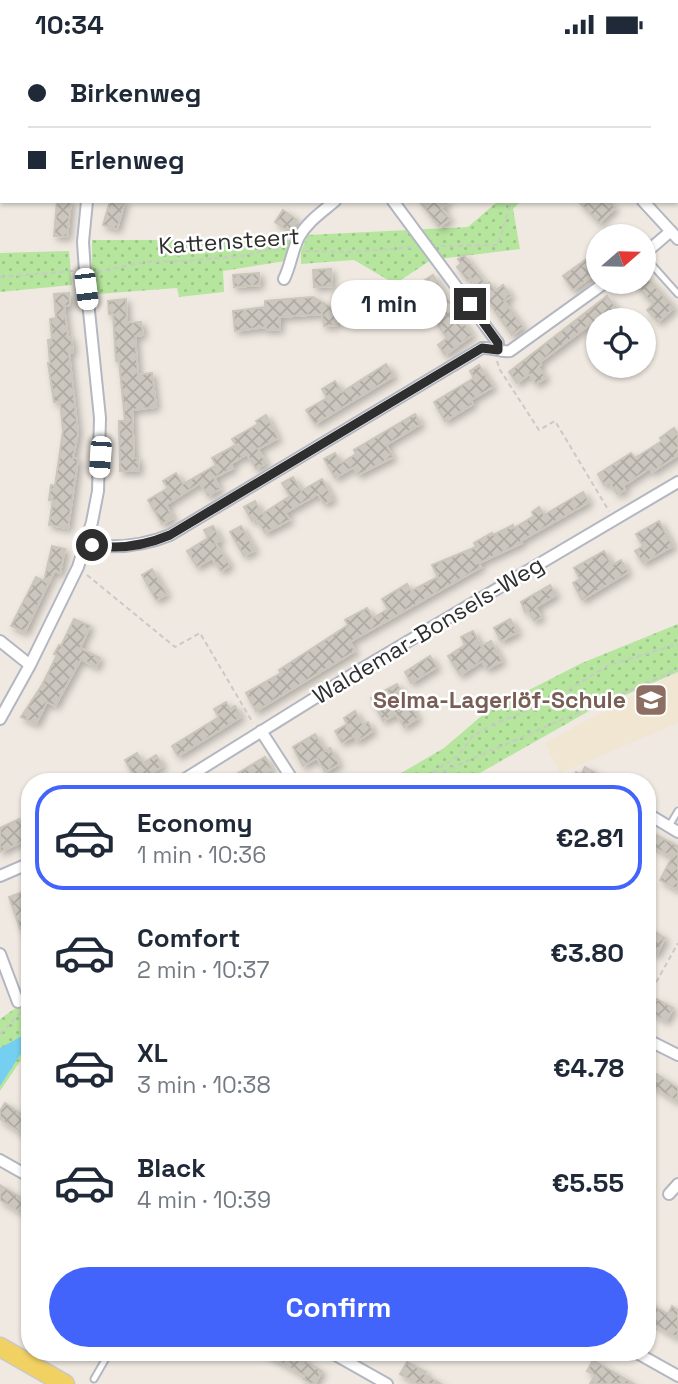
<!DOCTYPE html>
<html lang="en">
<head>
<meta charset="utf-8">
<style>
	:root { --surface:#fff; --page:#f2f2f3; --text:#1f2937; --muted:#747a83; --line:#e0e1e3; --accent:#4264fb }
	body { margin:0; font-family:"Space Grotesk",sans-serif; background:var(--page); color:var(--text); height:100vh; display:flex; flex-direction:column; font-size:26px; white-space:nowrap }
	* { box-sizing:border-box; margin:0 }
	p { font-size:23px; color:var(--muted) }
	.icon { flex:none; width:38px; height:38px; fill:none; stroke:currentColor; stroke-width:2; stroke-linecap:round; stroke-linejoin:round }
	.map { position:relative; flex:1; overflow:hidden }
	.side { position:absolute; left:21px; top:724px; width:635px; height:588px; display:flex; flex-direction:column; background:var(--surface); border-radius:28px; box-shadow:0 2px 5px #0004 }
	.side>* { flex:none }
	.banner { position:absolute; left:0px; top:0px; width:679px; height:154px; box-shadow:0 2px 5px #0004; display:grid; align-content:center; height:154px; padding:0 28px; background:var(--surface) }
	.needle { width:46px; rotate:70deg }
	.controls { position:absolute; left:586px; top:175px; display:grid; gap:14px }
	.controls a { display:grid; place-items:center; width:70px; height:70px; border-radius:50%; background:var(--surface); box-shadow:0 2px 5px #0004; font-size:35px }
	.end { position:absolute; width:32px; height:32px; margin:-16px; border:9px solid #2e2e2e; background:#fff; box-shadow:0 0 0 4px #fff }
	.from { border-radius:50% }
	.bubble { position:absolute; height:49px; border-radius:24px; background:var(--surface); box-shadow:0 2px 5px #0004; font-size:23px; font-weight:600; line-height:49px; text-align:center }
	.car { position:absolute; width:21px; height:42px; margin:-21px -10px; border-radius:9px; box-shadow:0 0 5px 2px #0007; background:linear-gradient(#fff 24%,#345 0 40%,#fff 0 76%,#345 0 86%,#fff 0) }
	.banner b { display:flex; align-items:center; gap:24px; height:66px; font-size:26px }
	.banner b+b { border-top:2px solid var(--line) }
	.banner i { width:18px; height:18px; background:var(--text) }
	ul { padding:12px 0 0; list-style:none }
	li { display:flex; align-items:center; gap:21px; height:105px; margin:0 14px 10px; padding:0 14px; border:4px solid transparent; border-radius:28px }
	li div { flex:1 }
	li b { display:block; font-size:26px }
	li em { font-style:normal; font-weight:600 }
	li.active { border-color:var(--accent) }
	li>.icon { width:63px; height:63px; stroke-width:1.5 }
	.action { display:flex; gap:14px; margin-top:auto; padding:14px 28px }
	.action a { flex:1; height:80px; border-radius:42px; background:var(--accent); color:#fff; font-size:28px; font-weight:600; line-height:80px; text-align:center }
	.status { display:flex; justify-content:space-between; align-items:center; height:49px; padding:0 35px; background:var(--surface); direction:ltr }
	.status svg { height:19px; fill:currentColor }
	.map>svg:first-child { display:block }
	.education { fill:#f0e6d1 }
	.green { fill:url(#green-dots) }
	.water { fill:#75cff0 }
	.building { fill:url(#building-cross-hatch); stroke:#cbc5ba; stroke-width:2; filter:url(#shadow) }
	.lines { fill:none; stroke-linecap:round; stroke-linejoin:round }
	.lane-casing { stroke:#b4b7c1; stroke-width:9 }
	.street-casing { stroke:#b4b7c1; stroke-width:14 }
	.primary-casing { stroke:#c9c9c9; stroke-width:21 }
	.path { stroke:#c9c9c9; stroke-width:2; stroke-dasharray:5 3.5; stroke-linecap:butt }
	.lane { stroke:#fff; stroke-width:5 }
	.street { stroke:#fff; stroke-width:10 }
	.primary { stroke:#f2d163; stroke-width:18 }
	.route { stroke:#2e2e2e; stroke-width:9 }
	.labels { text-anchor:middle; dominant-baseline:central; stroke-width:5; stroke-linejoin:round; paint-order:stroke }
	.street-label { font-size:23px; fill:#2e2e2e; stroke:#fff }
	.education-label { font-size:23px; font-weight:bold; fill:#785e54; stroke:#fff; text-anchor:end }
</style>
</head>
<body>
<div class="status"><b>10:34</b><svg viewBox="0 0 49 12"><path d="M0 12V9h3v3zM5 12V6h3v6zM10 12V3h3v9zM15 12V0h3v12zM26 1h20v11H26zM47 4h2v5h-2z"/></svg></div>
<div class="map">
<svg width="678" height="1335" viewBox="0 0 678 1335">
	<defs>
		<pattern id="green-dots" width="8" height="8" patternUnits="userSpaceOnUse" patternTransform="scale(1.75)"><rect width="8" height="8" fill="#b6e59e"/><path d="M2 2h.1M6 6h.1" fill="none" stroke="#9dc588" stroke-width="1.8" stroke-linecap="round"/></pattern>
		<pattern id="building-cross-hatch" width="8" height="8" patternUnits="userSpaceOnUse" patternTransform="scale(1.75)"><rect width="8" height="8" fill="#cbc7bf"/><path d="M0 0l8 8M0 8l8-8" fill="none" stroke="#afaba4"/></pattern>
		<filter id="shadow"><feDropShadow dx="3.5" dy="3.5" stdDeviation="3.5" flood-color="#0004"/></filter>
	</defs>
	<rect width="100%" height="100%" fill="#efe9e1"/>
	<path class="education" d="M 678,623 L 678,674 L 560,724 L 545,694 Z"/>
	<path class="green" d="M 498,152 L 521,152 L 513,160 L 520,200 L 431,211 L 395,235 L 354,211 L 301,215 L 301,202 L 308,186 L 468,178 Z
		M 92,191 L 290,191 L 285,212 L 223,222 L 224,243 L 179,248 L 177,239 L 98,245 L 92,221 Z
		M 69,202 L 72,236 L 0,243 L 0,204 Z
		M 678,575 L 678,623 L 589,662 L 464,733 L 386,733 L 444,699 L 486,663 L 582,614 Z
		M 30,949 L 30,998 L 0,1042 L 0,970 Z"/>
	<path class="water" d="M 22,987 L 29,992 L 0,1037 L 0,999 Z"/>
	<path class="building" d="M 57,152 L 71,152 L 67,188 L 54,187 Z
		M 110,152 L 125,152 L 117,180 L 103,176 Z
		M 419,152 L 449,152 L 441,159 L 450,170 L 439,178 Z
		M 578,152 L 609,152 L 615,159 L 599,174 Z
		M 283,161 L 297,171 L 289,183 L 275,173 Z
		M 464,206 L 486,235 L 489,233 L 495,242 L 503,236 L 511,247 L 504,252 L 523,278 L 512,286 L 471,229 L 468,232 L 457,218 L 461,215 L 458,210 Z
		M 592,206 L 598,215 L 598,223 L 573,241 L 563,227 Z
		M 331,220 L 332,237 L 314,238 L 313,221 Z
		M 259,224 L 260,236 L 234,238 L 233,226 Z
		M 644,225 L 674,259 L 658,273 L 647,261 L 653,255 L 633,233 L 644,233 Z
		M 433,226 L 472,286 L 445,306 L 438,296 L 447,289 L 434,271 L 444,264 L 422,233 Z
		M 69,244 L 70,256 L 64,257 L 68,289 L 71,288 L 73,303 L 69,304 L 78,384 L 73,409 L 78,410 L 68,479 L 49,476 L 53,451 L 49,451 L 51,436 L 55,437 L 63,382 L 60,352 L 54,353 L 48,314 L 50,314 L 48,291 L 52,290 L 50,270 L 56,269 L 54,245 Z
		M 607,247 L 620,264 L 610,271 L 598,271 L 598,290 L 589,276 L 540,313 L 541,315 L 538,318 L 546,328 L 536,335 L 529,325 L 517,334 L 509,323 Z
		M 313,248 L 339,263 L 331,264 L 336,265 L 337,276 L 324,277 L 322,265 L 279,268 L 280,280 L 266,281 L 266,278 L 235,282 L 233,262 L 265,258 L 265,252 Z
		M 126,250 L 127,274 L 141,273 L 143,286 L 135,287 L 138,326 L 152,324 L 156,358 L 132,361 L 134,409 L 138,409 L 139,422 L 120,422 L 119,372 L 125,372 L 119,312 L 116,312 L 113,265 L 109,265 L 108,252 Z
		M 386,315 L 394,327 L 315,375 L 306,361 L 327,349 L 322,340 L 335,332 L 342,343 Z
		M 479,316 L 493,338 L 471,351 L 473,355 L 445,372 L 434,353 L 474,329 L 470,322 Z
		M 415,365 L 421,375 L 386,396 L 393,408 L 358,426 L 354,418 L 335,429 L 324,410 L 335,404 L 341,414 L 356,405 L 354,401 Z
		M 266,366 L 278,389 L 258,400 L 266,414 L 256,420 L 247,405 L 231,415 L 233,419 L 214,429 L 220,440 L 208,447 L 200,434 L 166,456 L 173,469 L 162,475 L 148,451 L 168,439 L 163,432 L 176,424 L 183,435 L 216,416 L 212,409 L 236,396 L 232,390 L 258,375 L 256,372 Z
		M 674,379 L 678,385 L 678,406 L 652,423 L 650,419 L 623,437 L 625,441 L 617,445 L 609,433 L 604,436 L 598,425 L 631,404 L 635,409 L 662,392 L 660,389 Z
		M 293,428 L 301,442 L 322,430 L 333,450 L 324,455 L 318,445 L 285,464 L 290,471 L 265,484 L 256,469 L 252,472 L 244,458 L 255,452 L 262,465 L 290,447 L 282,434 Z
		M 583,443 L 589,453 L 521,492 L 522,494 L 479,514 L 481,518 L 350,593 L 355,602 L 256,662 L 246,644 L 281,624 L 279,621 L 348,576 L 345,571 L 367,559 L 373,569 L 388,560 L 382,550 L 407,535 L 411,542 L 438,528 L 432,516 L 476,498 L 474,494 L 492,484 L 493,486 L 513,476 L 514,479 L 534,467 L 532,463 L 539,458 L 544,466 Z
		M 659,472 L 673,497 L 643,514 L 635,502 L 643,497 L 636,485 Z
		M 213,477 L 221,491 L 215,494 L 230,516 L 221,522 L 212,509 L 197,518 L 187,502 L 208,489 L 204,481 Z
		M 241,477 L 255,501 L 244,507 L 230,483 Z
		M 52,497 L 65,500 L 60,524 L 54,522 L 25,583 L 11,577 L 36,528 L 44,532 Z
		M 604,502 L 612,516 L 621,511 L 628,523 L 582,551 L 573,534 L 580,530 L 574,519 Z
		M 152,520 L 167,545 L 156,551 L 142,526 Z
		M 550,536 L 556,546 L 536,558 L 541,568 L 534,572 L 528,561 L 525,563 L 521,553 Z
		M 74,570 L 90,577 L 80,599 L 100,609 L 96,618 L 81,610 L 55,657 L 47,653 L 36,675 L 21,668 L 42,636 L 57,606 L 54,605 L 59,596 L 61,597 Z
		M 510,570 L 518,583 L 501,592 L 494,579 Z
		M 473,582 L 481,597 L 491,592 L 502,612 L 487,620 L 482,612 L 460,626 L 448,607 L 465,596 L 461,588 Z
		M 430,607 L 437,618 L 411,634 L 405,623 Z
		M 397,635 L 418,669 L 404,678 L 396,665 L 383,672 L 371,649 Z
		M 226,653 L 230,660 L 235,657 L 241,668 L 178,707 L 172,697 L 219,668 L 214,660 Z
		M 355,662 L 363,676 L 368,673 L 373,682 L 357,692 L 354,687 L 342,694 L 335,682 L 347,675 L 344,669 Z
		M 315,685 L 325,702 L 330,699 L 339,715 L 325,723 L 317,709 L 303,717 L 293,698 Z
		M 137,704 L 143,714 L 156,706 L 163,717 L 137,733 L 125,711 Z
		M 265,708 L 272,720 L 251,733 L 223,733 Z
		M 585,718 L 612,733 L 570,733 L 576,723 L 581,725 Z
		M 19,770 L 28,790 L 0,803 L 0,779 Z
		M 648,782 L 678,797 L 678,841 L 660,831 L 672,808 L 648,795 Z
		M 28,841 L 30,846 L 29,896 L 22,879 L 20,880 L 9,848 Z
		M 652,881 L 665,889 L 656,906 L 648,901 L 648,889 Z
		M 657,950 L 673,959 L 666,972 L 650,963 Z
		M 655,1024 L 678,1039 L 678,1053 L 649,1035 Z
		M 5,1054 L 30,1071 L 30,1090 L 0,1070 L 0,1062 Z
		M 0,1136 L 25,1151 L 20,1163 L 0,1151 Z
		M 648,1254 L 668,1265 L 672,1257 L 678,1261 L 678,1289 L 648,1272 Z
		M 264,1304 L 304,1304 L 301,1310 L 322,1322 L 315,1335 L 312,1335 L 303,1330 L 305,1327 Z
		M 593,1311 L 634,1335 L 590,1335 L 595,1326 L 587,1322 Z
		M 407,1313 L 426,1323 L 424,1325 L 441,1335 L 418,1335 L 400,1325 Z"/>
	<g class="lines">
		<defs>
			<path id="lane" d="M 1,0 L 2,4
				M 644,207 L 678,245
				M 669,777 L 678,762
				M 94,1330 L 109,1304"/>
			<path id="street" d="M 505,0 L 507,2
				M 214,2 L 216,0
				M 517,2 L 519,0
				M 393,152 L 498,294 L 498,301
				M 643,152 L 678,190
				M 644,205 L 671,182
				M 284,230 C 291,216 292,201 299,188 C 307,173 322,163 335,152
				M 86,495 C 116,500 143,497 170,486 L 482,299 C 493,298 501,304 510,302 L 606,233
				M 0,592 L 30,616
				M 0,670 L 30,616 L 78,518 L 92,473 L 98,442 L 100,369 L 85,223 L 83,193 L 87,152
				M 261,682 L 294,733
				M 180,733 L 363,619 L 678,433
				M 648,765 L 678,783
				M 0,827 L 30,814
				M 0,905 L 18,953
				M 648,991 L 678,1006
				M 0,1111 L 30,1128
				M 669,1145 L 678,1135
				M 332,1304 L 387,1335
				M 637,1304 L 678,1327"/>
			<path id="primary" d="M 0,1298 L 65,1335"/>
		</defs>
		<use href="#lane" class="lane-casing"/>
		<use href="#street" class="street-casing"/>
		<use href="#primary" class="primary-casing"/>
		<path class="path" d="M 276,0 L 278,2
			M 677,36 L 678,35
			M 441,197 L 498,196 L 510,155 L 513,152
			M 305,202 L 351,203 L 415,198
			M 97,223 L 144,213 L 187,212 L 242,207 L 266,201 L 282,201
			M 0,228 L 74,222
			M 497,312 L 500,321 L 539,381 L 555,372 L 609,462
			M 87,526 L 175,598 L 200,584 L 253,674
			M 418,733 L 458,707 L 473,687 L 492,676 L 550,652 L 609,616 L 678,595
			M 419,733 L 678,620
			M 648,948 L 678,894
			M 24,962 L 30,965
			M 0,985 L 21,963"/>
		<use href="#lane" class="lane"/>
		<use href="#street" class="street"/>
		<use href="#primary" class="primary"/>
	</g>
	<g class="lines">
		<path class="route" d="M 92,496 C 119,501 146,496 170,486 L 482,299 L 498,301 L 498,294 L 470,255"/>
	</g>
	<defs>
		<symbol id="school-square" viewBox="-11 -11 22 22"><rect x="-9" y="-9" width="18" height="18" rx="4" fill="#8d6e63" stroke="#fff"/><path d="M0-5L7-2L0 1L-7-2ZM-4 1L0 2.5L4 1V4Q0 6-4 4Z" fill="#fff"/></symbol>
	</defs>
	<g fill-rule="evenodd">
		<use href="#school-square" x="632" y="632" width="38" height="38"/>
	</g>
	<g class="labels">
		<g class="street-label">
			<text transform="translate(229 192) rotate(-4)">Kattensteert</text>
			<text transform="translate(428 581) rotate(-31)">Waldemar-Bonsels-Weg</text>
		</g>
		<g class="education-label">
			<text x="626" y="651">Selma-Lagerlöf-Schule</text>
		</g>
	</g>
</svg>
<div class="controls">
<a><svg class="needle" viewBox="-14 -14 28 28"><path d="M0-13l5 13h-10z" fill="#e53935"/><path d="M0 13l5-13h-10z" fill="#747a83"/></svg></a>
<a><svg class="icon" aria-label="locate" viewBox="0 0 24 24"><circle cx="12" cy="12" r="6"/><path d="M12 2v4M12 18v4M2 12h4M18 12h4"/></svg></a>
</div>
<i class="end from" style="left:92px;top:496px"></i>
<i class="end" style="left:470px;top:255px"></i>
<div class="bubble" style="left:331px;top:231px;width:116px">1 min</div>
<i class="car" style="left:86px;top:240px;rotate:173deg"></i>
<i class="car" style="left:100px;top:408px;rotate:184deg"></i>
<div class="banner">
<b><i class="from"></i>Birkenweg</b>
<b><i></i>Erlenweg</b>
</div>
<section class="side">
<ul>
<li class="active"><svg class="icon" aria-label="car" viewBox="0 0 24 24"><path d="M5 17H2v-5l4-1 3-4h7l3 4 3 1v5h-3M9 17h6M6 11h13"/><circle cx="7" cy="17" r="2"/><circle cx="17" cy="17" r="2"/></svg><div><b>Economy</b><p>1 min · 10:36</p></div><em>€2.81</em></li>
<li><svg class="icon" aria-label="car" viewBox="0 0 24 24"><path d="M5 17H2v-5l4-1 3-4h7l3 4 3 1v5h-3M9 17h6M6 11h13"/><circle cx="7" cy="17" r="2"/><circle cx="17" cy="17" r="2"/></svg><div><b>Comfort</b><p>2 min · 10:37</p></div><em>€3.80</em></li>
<li><svg class="icon" aria-label="car" viewBox="0 0 24 24"><path d="M5 17H2v-5l4-1 3-4h7l3 4 3 1v5h-3M9 17h6M6 11h13"/><circle cx="7" cy="17" r="2"/><circle cx="17" cy="17" r="2"/></svg><div><b>XL</b><p>3 min · 10:38</p></div><em>€4.78</em></li>
<li><svg class="icon" aria-label="car" viewBox="0 0 24 24"><path d="M5 17H2v-5l4-1 3-4h7l3 4 3 1v5h-3M9 17h6M6 11h13"/><circle cx="7" cy="17" r="2"/><circle cx="17" cy="17" r="2"/></svg><div><b>Black</b><p>4 min · 10:39</p></div><em>€5.55</em></li>
</ul>
<div class="action"><a>Confirm</a></div>
</section>
</div>
</body>
</html>
